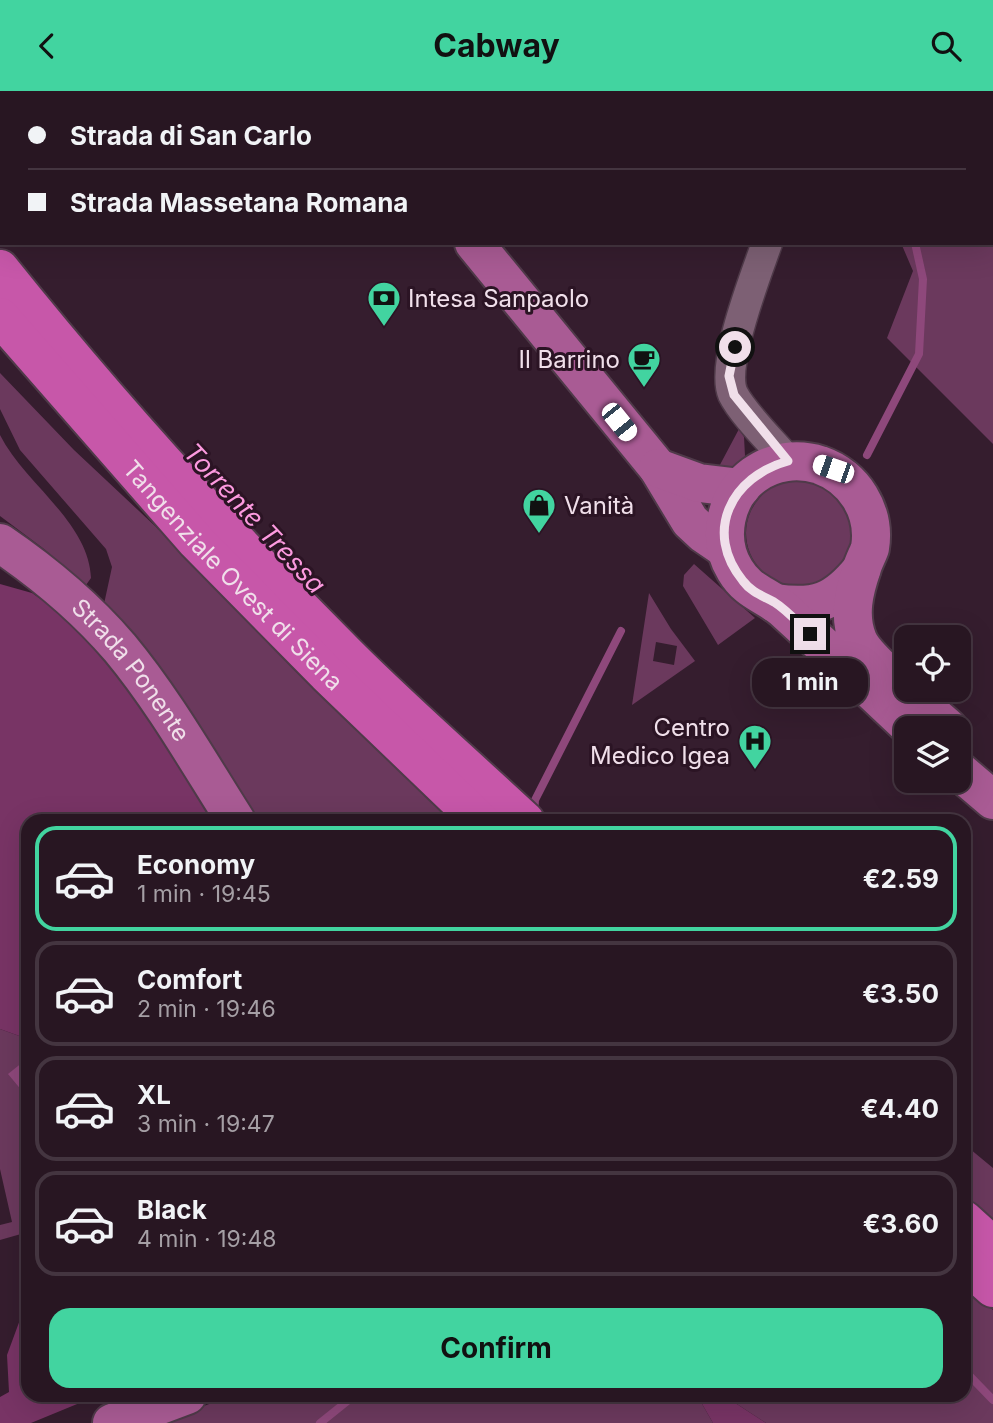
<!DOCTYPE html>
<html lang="en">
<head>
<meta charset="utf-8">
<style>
	:root { --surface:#281622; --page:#34232f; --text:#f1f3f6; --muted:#a59fa5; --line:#443540; --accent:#42d4a0 }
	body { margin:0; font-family:Inter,sans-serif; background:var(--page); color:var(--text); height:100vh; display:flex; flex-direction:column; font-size:26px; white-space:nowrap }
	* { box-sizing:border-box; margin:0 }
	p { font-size:23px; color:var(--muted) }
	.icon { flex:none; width:38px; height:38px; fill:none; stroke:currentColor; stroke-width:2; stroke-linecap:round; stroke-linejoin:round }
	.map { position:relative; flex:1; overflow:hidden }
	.sheet { position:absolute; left:21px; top:723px; width:950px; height:588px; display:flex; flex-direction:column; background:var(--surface); border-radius:21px; box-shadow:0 7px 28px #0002,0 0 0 2px var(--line) }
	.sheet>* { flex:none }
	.hud { position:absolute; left:0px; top:0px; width:994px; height:154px; box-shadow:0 7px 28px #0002,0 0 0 2px var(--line); display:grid; align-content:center; height:154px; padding:0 28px; background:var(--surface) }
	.tools { position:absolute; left:894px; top:534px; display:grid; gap:14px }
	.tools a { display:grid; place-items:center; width:77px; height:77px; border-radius:14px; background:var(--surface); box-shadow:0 7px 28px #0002,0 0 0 2px var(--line); font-size:35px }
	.end { position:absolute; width:32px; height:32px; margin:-16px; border:9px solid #f0dfea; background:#111; box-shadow:0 0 0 4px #111 }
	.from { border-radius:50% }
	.bubble { position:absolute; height:49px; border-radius:21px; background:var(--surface); box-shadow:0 7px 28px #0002,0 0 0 2px var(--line); font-size:23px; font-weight:700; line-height:49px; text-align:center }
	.car { position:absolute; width:21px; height:42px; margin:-21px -10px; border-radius:9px; box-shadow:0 0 5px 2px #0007; background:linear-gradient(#fff 24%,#345 0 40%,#fff 0 76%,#345 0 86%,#fff 0) }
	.hud b { display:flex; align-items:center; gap:24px; height:66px; font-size:26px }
	.hud b+b { border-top:2px solid var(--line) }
	.hud i { width:18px; height:18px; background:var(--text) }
	ul { padding:12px 0 0; list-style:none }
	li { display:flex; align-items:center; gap:21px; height:105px; margin:0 14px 10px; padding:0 14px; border:4px solid var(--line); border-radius:21px }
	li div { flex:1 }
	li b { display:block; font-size:26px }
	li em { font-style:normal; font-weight:700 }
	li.on { border-color:var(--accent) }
	li>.icon { width:63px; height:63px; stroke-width:1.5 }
	.cta { display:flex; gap:14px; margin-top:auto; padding:14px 28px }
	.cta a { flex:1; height:80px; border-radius:21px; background:var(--accent); color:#111; font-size:28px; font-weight:700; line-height:80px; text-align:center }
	header { display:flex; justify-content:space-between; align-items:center; height:91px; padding:0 28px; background:var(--accent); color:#111; font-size:32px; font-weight:700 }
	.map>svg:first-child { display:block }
	.green { fill:#6b395d; fill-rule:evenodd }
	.forest { fill:#783465 }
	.water { fill:#8e487b }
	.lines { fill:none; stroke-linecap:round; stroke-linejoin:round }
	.stream { stroke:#8e487b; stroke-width:8 }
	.minor-casing { stroke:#4f3a49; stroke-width:33 }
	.major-casing { stroke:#4f3a49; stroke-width:42 }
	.highway-casing { stroke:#4f3a49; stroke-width:42 }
	.minor { stroke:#7d6074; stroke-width:30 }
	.major { stroke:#a95b94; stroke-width:38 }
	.highway { stroke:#c757a9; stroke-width:38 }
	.route { stroke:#f0dfea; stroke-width:9 }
	.labels { text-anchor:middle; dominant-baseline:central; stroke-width:6; stroke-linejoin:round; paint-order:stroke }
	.poi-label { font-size:24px; fill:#f0dfea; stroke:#2b1424; text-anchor:start }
	.street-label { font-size:24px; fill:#f0dfea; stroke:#2b1424 }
	.water-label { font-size:26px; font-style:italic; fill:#fc9adf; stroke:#2b1424 }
</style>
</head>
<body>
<header><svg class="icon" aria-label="back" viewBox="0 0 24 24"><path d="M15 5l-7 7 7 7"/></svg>Cabway<svg class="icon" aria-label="search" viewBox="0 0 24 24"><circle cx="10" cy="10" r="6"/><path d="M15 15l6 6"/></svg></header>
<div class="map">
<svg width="993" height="1332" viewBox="0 0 993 1332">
	<rect width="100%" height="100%" fill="#351d2e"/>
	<path class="green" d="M 993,97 L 993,353 L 887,247 L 913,180 L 901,152 L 992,152 Z
		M 0,282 L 74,359 L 155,435 L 298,583 L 453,730 L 251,730 L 104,513 L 112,476 L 106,458 L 20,359 L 0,318 Z
		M 739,338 L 744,346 L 745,365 L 737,376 L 714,385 Z
		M 0,344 C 24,392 89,431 91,487 L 86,494 L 44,458 L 0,425 Z
		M746 442a53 53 0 1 1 106 0a53 53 0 1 1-106 0Z
		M 694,473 L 755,527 L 718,554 L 683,495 L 684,484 Z
		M 649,502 L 671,538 L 695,570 L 632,614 ZM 656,551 L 677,555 L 674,574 L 653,570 Z
		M 0,938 L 25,947 L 28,946 L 28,1141 L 0,1149 L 0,1134 L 12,1131 L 0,1078 Z
		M 964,1053 L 993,1077 L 993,1130 L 964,1104 Z
		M 964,1192 L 993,1219 L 993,1332 L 766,1332 L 723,1304 L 964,1304 Z
		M 233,1304 L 697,1304 L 713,1332 L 159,1332 Z"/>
	<path class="forest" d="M 0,493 L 32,502 L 56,519 L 107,565 L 217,730 L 28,730 L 28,946 L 25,947 L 0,938 Z
		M 28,1207 L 28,1304 L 99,1304 L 31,1332 L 0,1332 L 0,1306 L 9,1301 L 7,1264 Z
		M 697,1304 L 723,1304 L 766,1332 L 713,1332 Z"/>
	<path class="water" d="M 23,971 L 28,976 L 28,1007 L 8,983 Z"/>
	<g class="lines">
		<path class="stream" d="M 992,55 L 993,55
			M 867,364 L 919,263 L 923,188 L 915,152
			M 534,723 L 535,709 L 621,540
			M 964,1279 L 993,1309
			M 320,1332 L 355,1304"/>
		<defs>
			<path id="minor" d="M 613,0 L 616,2
				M 833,2 L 834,0
				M 767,152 C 756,184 720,274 733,303 C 743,323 773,352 788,370"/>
			<g id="major">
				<path d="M 352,0 L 353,2"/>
				<path d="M 474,152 L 658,377 L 690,430 L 704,443 L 726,458"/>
				<path d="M 658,377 L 699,392 L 741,397"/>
				<path id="s1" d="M 0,452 C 44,482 85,516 120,557 C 164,610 199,672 236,730"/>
				<path d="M 775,512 C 816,518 835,511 861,479"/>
				<path d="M 911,637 C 869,597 826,557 783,518 C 765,503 748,501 735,479 C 716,448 725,405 754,384 C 773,370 798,367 820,374 C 854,386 876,420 870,457 C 868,463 864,470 862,477 C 854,500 848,525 858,549 C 867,570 928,619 948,637"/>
				<path d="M 959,680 L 993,709"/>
				<path d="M 112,1332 L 187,1304"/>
			</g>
			<g id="highway">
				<path d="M 0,178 C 108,313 225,442 347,564 C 404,621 466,675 525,730"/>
				<path id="s2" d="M 0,226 L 196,450 L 327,583 L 480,730"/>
				<path d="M 964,1129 L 993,1155"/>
				<path d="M 964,1171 L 993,1197"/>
			</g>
		</defs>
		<use href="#minor" class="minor-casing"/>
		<use href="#major" class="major-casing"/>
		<use href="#highway" class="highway-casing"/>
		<use href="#minor" class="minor"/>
		<use href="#major" class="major"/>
		<use href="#highway" class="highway"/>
	</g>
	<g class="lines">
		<path class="route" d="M 735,256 L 729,285 L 734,304 L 788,370 C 731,386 703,441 743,490 C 751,501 763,505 774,511 C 787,519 799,533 810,543"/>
	</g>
	<defs>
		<symbol id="bank-pin" viewBox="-11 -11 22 30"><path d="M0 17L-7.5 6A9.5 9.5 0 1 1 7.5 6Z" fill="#42d4a0" stroke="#2b1424"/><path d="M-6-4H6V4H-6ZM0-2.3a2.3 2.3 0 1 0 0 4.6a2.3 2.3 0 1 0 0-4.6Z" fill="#111"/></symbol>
		<symbol id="cafe-pin" viewBox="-11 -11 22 30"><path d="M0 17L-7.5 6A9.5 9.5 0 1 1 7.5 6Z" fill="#42d4a0" stroke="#2b1424"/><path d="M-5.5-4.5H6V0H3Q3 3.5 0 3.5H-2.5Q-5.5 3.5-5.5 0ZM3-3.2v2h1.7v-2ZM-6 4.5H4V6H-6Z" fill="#111"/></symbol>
		<symbol id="shop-pin" viewBox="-11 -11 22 30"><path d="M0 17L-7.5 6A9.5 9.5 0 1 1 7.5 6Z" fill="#42d4a0" stroke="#2b1424"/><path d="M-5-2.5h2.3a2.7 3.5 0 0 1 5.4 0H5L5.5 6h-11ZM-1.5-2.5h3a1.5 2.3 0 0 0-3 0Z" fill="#111"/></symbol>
		<symbol id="hospital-pin" viewBox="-11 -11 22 30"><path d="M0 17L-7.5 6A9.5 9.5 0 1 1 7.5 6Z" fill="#42d4a0" stroke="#2b1424"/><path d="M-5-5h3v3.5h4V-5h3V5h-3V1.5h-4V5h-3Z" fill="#111"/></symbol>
	</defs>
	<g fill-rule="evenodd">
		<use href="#bank-pin" x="365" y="188" width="38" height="52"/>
		<use href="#cafe-pin" x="625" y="249" width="38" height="52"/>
		<use href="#shop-pin" x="520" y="395" width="38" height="52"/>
		<use href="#hospital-pin" x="736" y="631" width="38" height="52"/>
	</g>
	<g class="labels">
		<g class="poi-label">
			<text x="408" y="207">Intesa Sanpaolo</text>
			<text x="620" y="268" text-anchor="end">Il Barrino</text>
			<text x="564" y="414">Vanità</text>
			<text x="730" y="636" text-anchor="end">Centro<tspan x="730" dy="28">Medico Igea</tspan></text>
		</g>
		<g class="street-label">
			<text stroke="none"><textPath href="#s2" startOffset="348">Tangenziale Ovest di Siena</textPath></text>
			<text stroke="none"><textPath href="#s1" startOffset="184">Strada Ponente</textPath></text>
		</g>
		<g class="water-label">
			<text transform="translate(255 427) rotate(47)">Torrente Tressa</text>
		</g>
	</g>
</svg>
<div class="tools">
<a><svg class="icon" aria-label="locate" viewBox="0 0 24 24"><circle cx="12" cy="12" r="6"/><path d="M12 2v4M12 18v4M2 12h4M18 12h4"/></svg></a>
<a><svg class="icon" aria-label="layers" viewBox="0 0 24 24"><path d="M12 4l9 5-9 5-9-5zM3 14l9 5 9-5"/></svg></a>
</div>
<i class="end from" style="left:735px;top:256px"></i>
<i class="end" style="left:810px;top:543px"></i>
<div class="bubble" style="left:752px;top:567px;width:116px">1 min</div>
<i class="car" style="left:619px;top:331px;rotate:141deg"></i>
<i class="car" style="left:833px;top:378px;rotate:289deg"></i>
<div class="hud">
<b><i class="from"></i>Strada di San Carlo</b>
<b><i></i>Strada Massetana Romana</b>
</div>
<section class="sheet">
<ul>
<li class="on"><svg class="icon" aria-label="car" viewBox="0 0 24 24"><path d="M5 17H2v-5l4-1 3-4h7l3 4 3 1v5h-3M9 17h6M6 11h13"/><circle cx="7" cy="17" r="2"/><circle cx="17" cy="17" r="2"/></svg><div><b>Economy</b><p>1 min · 19:45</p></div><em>€2.59</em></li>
<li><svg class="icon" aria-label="car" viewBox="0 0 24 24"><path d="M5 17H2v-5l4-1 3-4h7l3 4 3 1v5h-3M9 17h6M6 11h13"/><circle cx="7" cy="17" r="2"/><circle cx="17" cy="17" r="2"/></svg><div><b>Comfort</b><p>2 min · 19:46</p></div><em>€3.50</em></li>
<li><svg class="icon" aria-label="car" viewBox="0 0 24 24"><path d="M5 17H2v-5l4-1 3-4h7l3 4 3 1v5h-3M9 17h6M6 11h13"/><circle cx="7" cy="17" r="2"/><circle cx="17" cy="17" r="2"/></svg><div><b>XL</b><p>3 min · 19:47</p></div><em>€4.40</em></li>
<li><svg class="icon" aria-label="car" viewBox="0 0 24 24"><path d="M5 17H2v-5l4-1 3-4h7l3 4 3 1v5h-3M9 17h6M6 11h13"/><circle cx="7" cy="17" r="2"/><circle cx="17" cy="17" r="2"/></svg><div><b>Black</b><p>4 min · 19:48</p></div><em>€3.60</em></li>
</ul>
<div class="cta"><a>Confirm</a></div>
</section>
</div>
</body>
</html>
